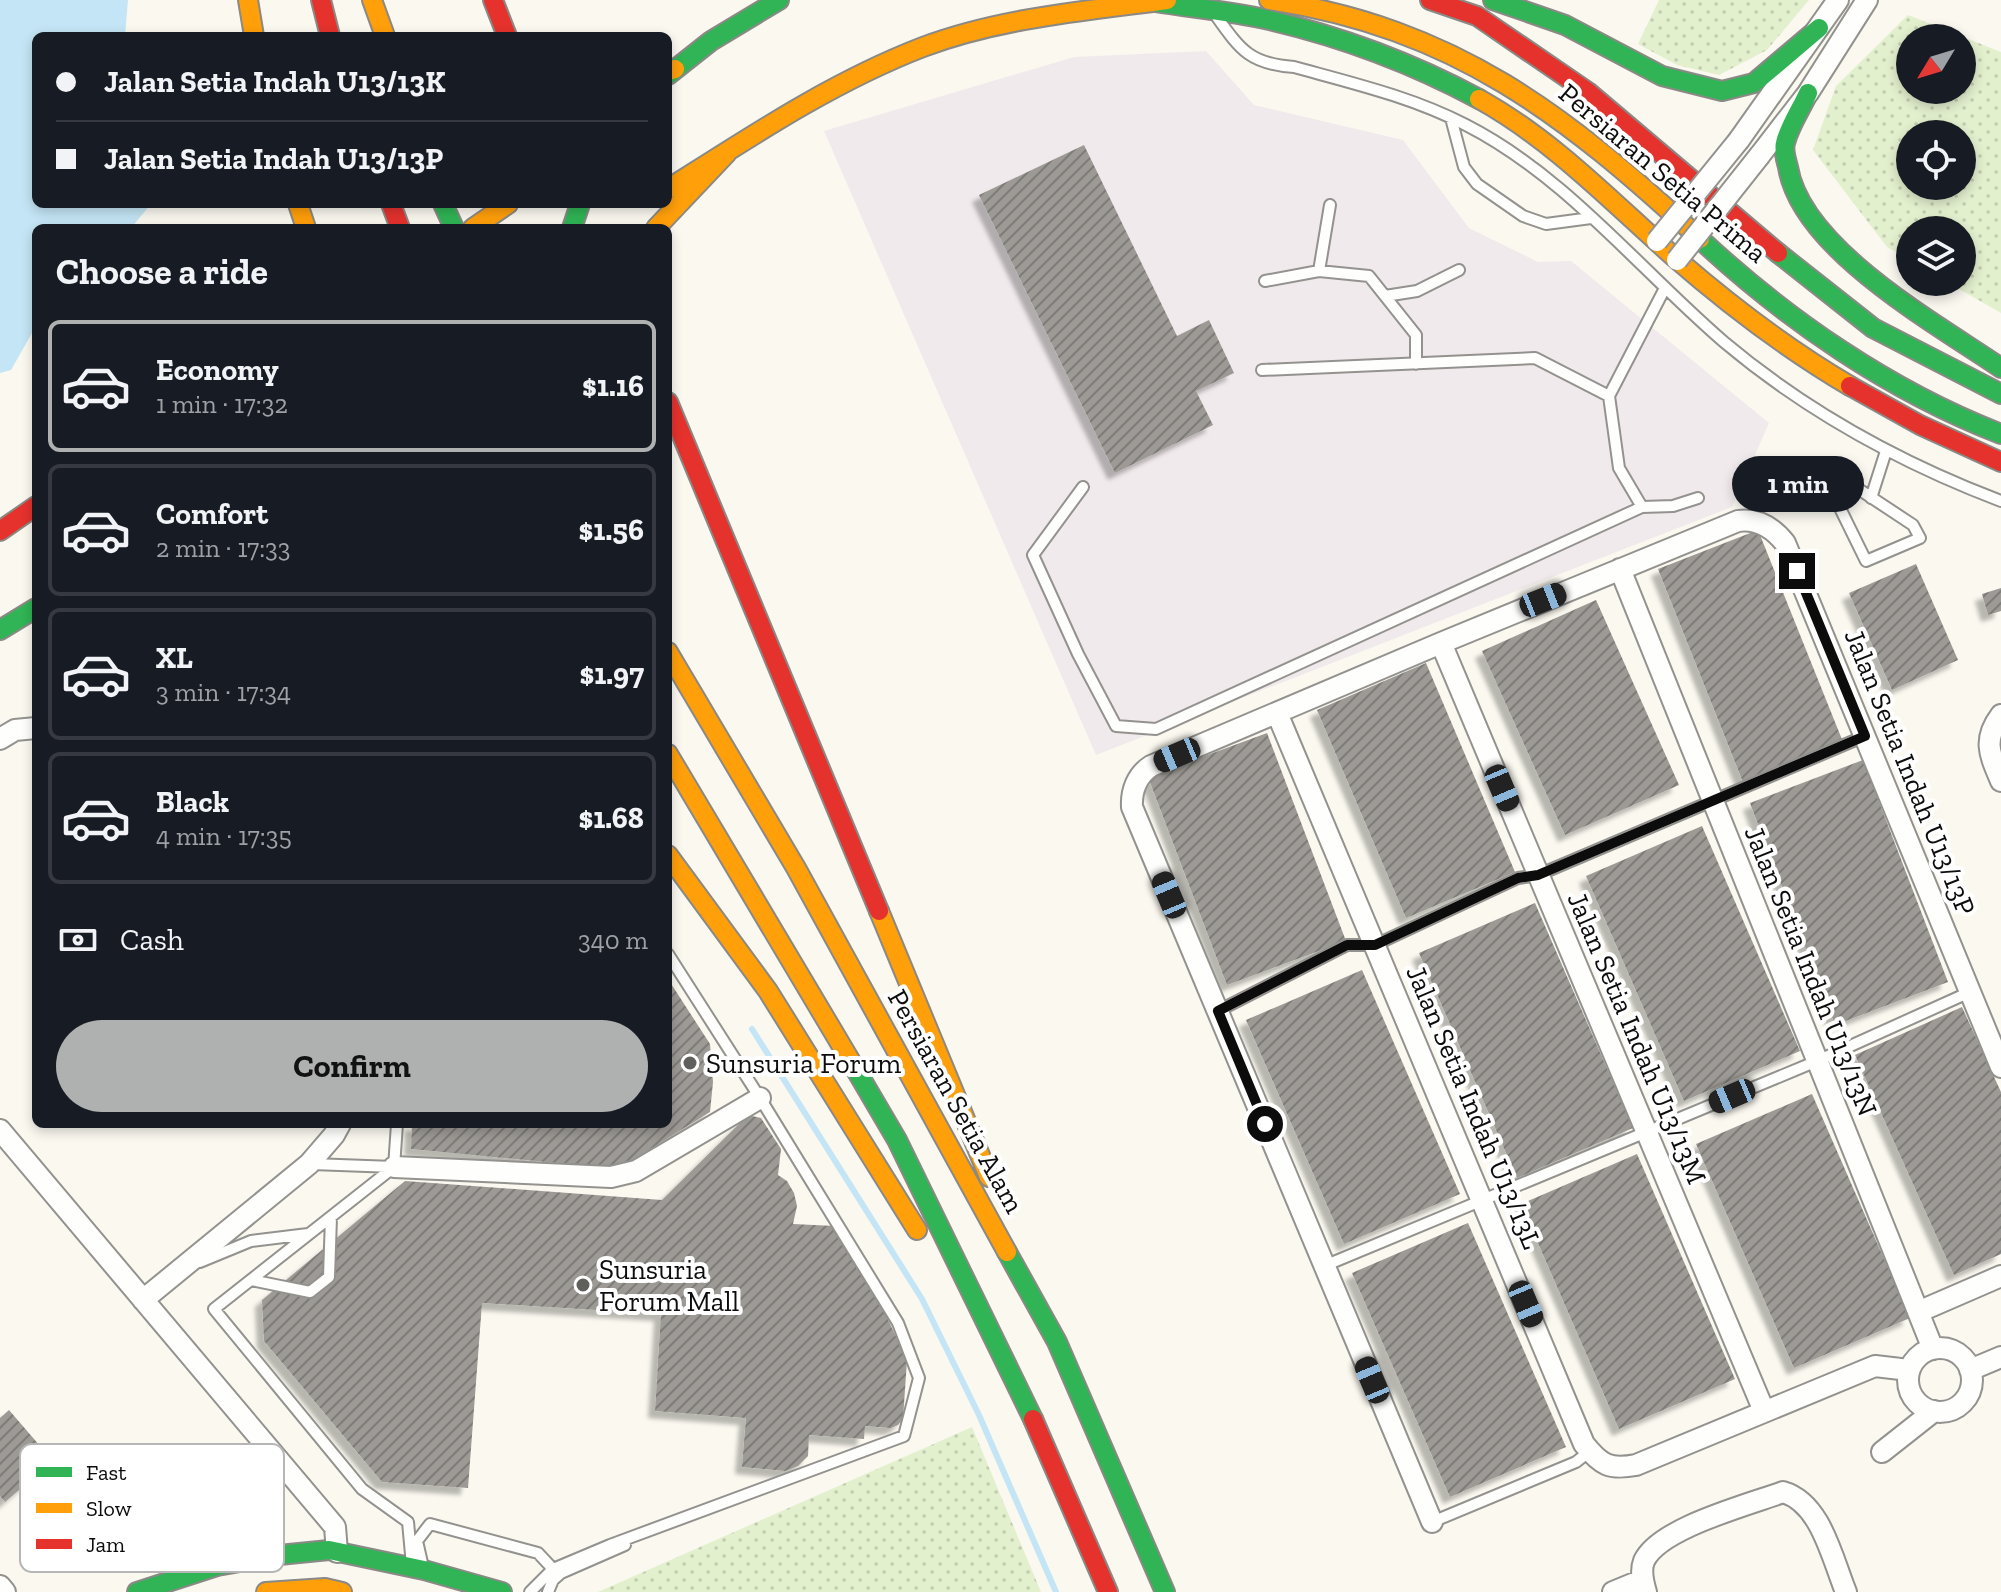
<!DOCTYPE html>
<html lang="en">
<head>
<meta charset="utf-8">
<style>
	:root { --surface:#171b24; --page:#242831; --text:#f1f3f6; --muted:#9ea1a6; --line:#363941; --accent:#afb0b0 }
	body { margin:0; font-family:"Zilla Slab",serif; background:var(--page); color:var(--text); height:100vh; display:flex; flex-direction:column; font-size:30px; white-space:nowrap }
	* { box-sizing:border-box; margin:0 }
	p { font-size:26px; color:var(--muted) }
	.icon { flex:none; width:44px; height:44px; fill:none; stroke:currentColor; stroke-width:2; stroke-linecap:round; stroke-linejoin:round }
	.map { position:relative; flex:1; overflow:hidden }
	.panel { position:absolute; left:32px; top:224px; width:640px; height:904px; display:flex; flex-direction:column; background:var(--surface); border-radius:12px; box-shadow:0 4px 12px #0003 }
	.panel>* { flex:none }
	.hud { position:absolute; left:32px; top:32px; width:640px; height:176px; border-radius:12px; box-shadow:0 4px 12px #0003; display:grid; align-content:center; height:176px; padding:0 24px; background:var(--surface) }
	.needle { width:52px; rotate:232deg }
	.tools { position:absolute; left:1896px; top:24px; display:grid; gap:16px }
	.tools a { display:grid; place-items:center; width:80px; height:80px; border-radius:50%; background:var(--surface); box-shadow:0 4px 12px #0003; font-size:40px }
	.end { position:absolute; width:36px; height:36px; margin:-18px; border:10px solid #0c0c0c; background:#fff; box-shadow:0 0 0 4px #fff }
	.from { border-radius:50% }
	.bubble { position:absolute; height:56px; border-radius:28px; background:var(--surface); box-shadow:0 4px 12px #0003; font-size:26px; font-weight:800; line-height:56px; text-align:center }
	.car { position:absolute; width:24px; height:48px; margin:-24px -12px; border-radius:10px; box-shadow:0 0 6px 2px #0007; background:linear-gradient(#222 24%,#8ab4d8 0 40%,#222 0 76%,#8ab4d8 0 86%,#222 0) }
	.hud b { display:flex; align-items:center; gap:28px; height:76px; font-size:30px }
	.hud b+b { border-top:2px solid var(--line) }
	.hud i { width:20px; height:20px; background:var(--text) }
	ul { padding:0; list-style:none }
	li { display:flex; align-items:center; gap:24px; height:132px; margin:0 16px 12px; padding:0 8px; border:4px solid var(--line); border-radius:12px }
	li div { flex:1 }
	li b { display:block; font-size:30px }
	li em { font-style:normal; font-weight:800 }
	li.selected { border-color:var(--accent) }
	li>.icon { width:72px; height:72px; stroke-width:1.5 }
	h2 { padding:0 24px; font-size:36px; line-height:96px }
	.pay { display:flex; align-items:center; gap:20px; height:88px; padding:0 24px; font-size:30px }
	.pay p { margin-inline-start:auto }
	.cta { display:flex; gap:16px; margin-top:auto; padding:16px 24px }
	.cta a { flex:1; height:92px; border-radius:48px; background:var(--accent); color:#111; font-size:32px; font-weight:800; line-height:92px; text-align:center }
	.map>svg:first-child { display:block }
	.industrial { fill:#f1eaed }
	.green { fill:url(#green-dots); fill-rule:evenodd }
	.water { fill:#c4e5f5 }
	.lines { fill:none; stroke-linecap:round; stroke-linejoin:round }
	.stream { stroke:#c4e5f5; stroke-width:6 }
	.building { fill:url(#building-hatch); filter:url(#shadow) }
	.lane-casing { stroke:#93928e; stroke-width:14 }
	.street-casing { stroke:#93928e; stroke-width:24 }
	.fast-casing { stroke:#8a8985; stroke-width:22 }
	.slow-casing { stroke:#8a8985; stroke-width:22 }
	.jam-casing { stroke:#8a8985; stroke-width:22 }
	.lane { stroke:#fefefd; stroke-width:10 }
	.street { stroke:#fefefd; stroke-width:20 }
	.fast { stroke:#30b455; stroke-width:18 }
	.slow { stroke:#ff9f0a; stroke-width:18 }
	.jam { stroke:#e5322d; stroke-width:18 }
	.street-bridge-casing { stroke:#93928e; stroke-width:24; stroke-linecap:butt }
	.street-bridge { stroke:#fefefd; stroke-width:20 }
	.route { stroke:#0c0c0c; stroke-width:10 }
	.poi-dot { fill:#5f5f5b; stroke:#fff; stroke-width:3 }
	.labels { text-anchor:middle; dominant-baseline:central; stroke-width:8; stroke-linejoin:round; paint-order:stroke }
	.street-label { font-size:28px; fill:#0c0c0c; stroke:#fff }
	.poi-label { font-size:28px; fill:#0c0c0c; stroke:#fff; text-anchor:start }
	.key { fill:#fff; stroke:#b6b6b6; stroke-width:2 }
	.key-label { font-size:22px; fill:#0c0c0c }
</style>
</head>
<body>
<div class="map">
<svg width="2001" height="1592" viewBox="0 0 2001 1592">
	<defs>
		<pattern id="green-dots" width="8" height="8" patternUnits="userSpaceOnUse" patternTransform="scale(2)"><rect width="8" height="8" fill="#e3f0ce"/><path d="M2 2h.1M6 6h.1" fill="none" stroke="#c2cdb0" stroke-width="1.8" stroke-linecap="round"/></pattern>
		<pattern id="building-hatch" width="6" height="6" patternUnits="userSpaceOnUse" patternTransform="scale(2)"><rect width="6" height="6" fill="#9d9a95"/><path d="M-1 1l2-2M0 6l6-6M5 7l2-2" fill="none" stroke="#7e7c78"/></pattern>
		<filter id="shadow"><feDropShadow dx="-7" dy="7" stdDeviation="2" flood-color="#0004"/></filter>
	</defs>
	<rect width="100%" height="100%" fill="#faf8ef"/>
	<path class="industrial" d="M 1206,51 L 1254,105 L 1403,140 L 1469,228 L 1538,262 L 1571,261 L 1769,423 L 1732,507 L 1096,755 L 824,131 L 1074,57 Z"/>
	<path class="green" d="M 1659,0 L 1809,0 L 1767,50 L 1719,75 L 1677,65 L 1638,44 Z
		M 1908,15 L 2001,52 L 2001,313 L 1947,282 L 1962,282 L 1962,230 L 1910,230 L 1910,260 L 1887,247 L 1813,150 L 1836,86 ZM 1910,38 L 1962,38 L 1962,90 L 1910,90 ZM 1962,134 L 1962,186 L 1910,186 L 1910,134 Z
		M 972,1427 L 1041,1592 L 598,1592 Z"/>
	<path class="water" d="M 0,0 L 128,0 L 125,36 L 36,36 L 36,204 L 151,204 L 131,228 L 36,228 L 36,326 L 11,370 L 0,373 Z"/>
	<g class="lines">
		<path class="stream" d="M 752,1029 L 922,1299 L 979,1415 L 1056,1592"/>
	</g>
	<path class="building" d="M 1084,145 L 1177,336 L 1209,320 L 1234,373 L 1196,391 L 1213,425 L 1115,473 L 979,195 Z
		M 1758,530 L 1843,742 L 1743,782 L 1658,569 Z
		M 1916,564 L 1958,660 L 1892,690 L 1849,593 Z
		M 2001,588 L 2001,611 L 1988,615 L 1982,594 Z
		M 1596,600 L 1679,785 L 1565,835 L 1482,651 Z
		M 1426,663 L 1515,872 L 1406,918 L 1317,710 Z
		M 1267,733 L 1346,941 L 1227,985 L 1148,777 Z
		M 1863,760 L 1948,982 L 1835,1025 L 1750,803 Z
		M 1702,826 L 1800,1051 L 1684,1101 L 1586,876 Z
		M 1535,903 L 1633,1128 L 1517,1178 L 1419,953 Z
		M 1362,970 L 1460,1194 L 1344,1244 L 1246,1020 Z
		M 668,979 L 710,1044 L 713,1082 L 710,1112 L 618,1169 L 411,1149 L 412,1124 L 668,1124 Z
		M 1962,1007 L 2001,1092 L 2001,1254 L 1954,1275 L 1855,1055 Z
		M 1812,1094 L 1910,1318 L 1794,1368 L 1696,1144 Z
		M 748,1115 L 761,1118 L 781,1149 L 778,1175 L 787,1181 L 794,1193 L 797,1206 L 793,1224 L 835,1226 L 884,1311 L 907,1360 L 903,1419 L 898,1425 L 891,1428 L 865,1426 L 864,1439 L 809,1435 L 808,1456 L 798,1466 L 785,1471 L 742,1467 L 746,1418 L 655,1411 L 661,1314 L 482,1303 L 468,1488 L 382,1482 L 264,1341 L 262,1300 L 405,1181 L 662,1200 Z
		M 1637,1154 L 1735,1379 L 1619,1429 L 1521,1204 Z
		M 1468,1223 L 1566,1447 L 1450,1497 L 1352,1273 Z
		M 9,1410 L 53,1461 L 5,1502 L 0,1496 L 0,1418 Z"/>
	<g class="lines">
		<defs>
			<path id="lane" d="M 1217,17 C 1241,51 1251,64 1294,67 C 1352,83 1412,97 1466,125 C 1566,176 1639,269 1724,342 C 1806,411 1901,463 2001,501
				M 1451,118 L 1464,167 L 1477,184 L 1523,216 L 1546,224 L 1591,218
				M 1319,271 L 1330,205
				M 1265,281 L 1319,271 L 1369,276 L 1416,335 L 1416,364
				M 1385,296 L 1417,291 L 1459,270
				M 1262,370 L 1535,358 L 1609,396
				M 1848,482 L 1913,525 L 1920,538 L 1866,561 L 1838,504 Z
				M 1083,487 L 1033,555 L 1078,654 L 1116,726 L 1156,729 L 1642,507 L 1673,506 L 1698,498
				M 1871,498 L 1886,451
				M 1642,507 L 1619,468 L 1609,396 L 1665,288
				M 1218,1011 L 1347,945 L 1375,945 L 1518,878 L 1538,875 L 1865,736
				M 397,1124 L 394,1167 L 214,1309 L 362,1489 L 408,1522 L 412,1565
				M 312,1164 L 394,1167
				M 200,1262 L 251,1241 L 308,1234
				M 1324,1266 L 1817,1061 L 1970,992
				M 251,1280 L 310,1292 L 329,1277 L 331,1217
				M 1432,1522 L 1576,1462 L 1590,1451
				M 423,1567 L 417,1541 L 430,1524 L 538,1553 L 553,1569
				M 530,1592 L 553,1569 L 610,1545 L 904,1436 L 919,1378 L 898,1323 L 760,1098 L 668,954
				M 548,1592 L 553,1580 L 561,1573 L 625,1545"/>
			<path id="street" d="M 1739,140 L 1838,0
				M 1760,155 L 1808,93 L 1867,0
				M 1620,569 L 1933,1349
				M 1441,643 L 1764,1411
				M 1277,713 L 1584,1444 C 1601,1465 1609,1470 1636,1465 L 1875,1366 L 1909,1370
				M 2001,715 C 1982,740 1990,755 2001,781
				M 0,739 L 15,730 L 36,728
				M 0,1130 L 335,1527 L 337,1552
				M 394,1167 L 611,1177 L 636,1171 L 760,1098
				M 143,1300 L 309,1164 L 334,1135 L 340,1124
				M 1918,1312 L 2001,1276
				M1908 1380a32 32 0 1 1 64 0a32 32 0 1 1-64 0Z
				M 1970,1370 L 2001,1357
				M 1882,1452 L 1934,1411
				M 1432,1522 L 1132,807 C 1131,791 1137,775 1151,766 L 1441,643 L 1738,521 C 1758,518 1773,528 1785,543 L 2001,1067
				M 0,1586 L 5,1592
				M 1613,1592 L 1642,1580
				M 1646,1592 C 1643,1582 1640,1571 1644,1561 C 1659,1528 1748,1505 1783,1492 C 1821,1503 1832,1558 1846,1592"/>
			<path id="fast" d="M 1493,0 L 1565,25 L 1662,76 L 1722,91 L 1754,83 L 1819,28
				M 1155,2 C 1192,8 1229,11 1265,19 C 1340,36 1412,63 1479,99
				M 668,75 L 711,41 L 779,0
				M 1808,93 C 1801,109 1789,126 1785,143 C 1783,150 1786,160 1788,167 C 1801,249 1937,324 2001,368
				M 443,204 L 454,228
				M 572,228 L 580,204
				M 1700,239 C 1787,320 1890,391 2001,434
				M 1778,253 L 1873,328 L 2001,394
				M 0,630 L 36,608
				M 853,1065 L 897,1140 L 1033,1419
				M 1007,1252 L 1057,1342 L 1165,1592
				M 137,1592 L 217,1566 L 279,1555 L 329,1550 L 424,1570 L 502,1592"/>
			<path id="slow" d="M 248,0 L 254,36
				M 372,0 L 385,36
				M 1269,0 C 1455,28 1566,115 1700,239
				M 668,71 L 675,69
				M 1479,99 C 1553,140 1611,201 1673,256 C 1728,304 1787,349 1850,386
				M 668,189 C 750,137 832,82 923,47 C 1000,18 1085,11 1167,0
				M 298,204 L 306,228
				M 473,228 L 508,204
				M 656,228 L 727,153
				M 668,652 L 796,868 L 1007,1252
				M 668,754 L 853,1065
				M 668,855 L 768,991 L 917,1230
				M 879,911 L 989,1177
				M 266,1592 L 325,1588 L 342,1592"/>
			<path id="jam" d="M 321,0 L 330,36
				M 493,0 L 507,36
				M 1430,0 L 1477,16 L 1588,92 L 1778,253
				M 391,204 L 400,228
				M 1850,386 L 1920,425 L 2001,462
				M 668,402 L 879,911
				M 0,531 L 36,506
				M 1033,1419 L 1108,1592"/>
		</defs>
		<use href="#lane" class="lane-casing"/>
		<use href="#street" class="street-casing"/>
		<use href="#fast" class="fast-casing"/>
		<use href="#slow" class="slow-casing"/>
		<use href="#jam" class="jam-casing"/>
		<use href="#lane" class="lane"/>
		<use href="#street" class="street"/>
		<use href="#fast" class="fast"/>
		<use href="#slow" class="slow"/>
		<use href="#jam" class="jam"/>
		<defs>
			<path id="street-bridge" d="M 1657,241 L 1739,140
				M 1677,260 L 1760,155"/>
		</defs>
		<use href="#street-bridge" class="street-bridge-casing"/>
		<use href="#street-bridge" class="street-bridge"/>
	</g>
	<g class="lines">
		<path class="route" d="M 1265,1124 L 1218,1011 L 1347,945 L 1375,945 L 1518,878 L 1538,875 L 1865,736 L 1797,571"/>
	</g>
	<g class="poi-dot">
		<circle cx="690" cy="1063" r="8"/>
		<circle cx="583" cy="1285" r="8"/>
	</g>
	<g class="labels">
		<g class="street-label">
			<text transform="translate(1663 173) rotate(40)">Persiaran Setia Prima</text>
			<text transform="translate(1910 772) rotate(68)">Jalan Setia Indah U13/13P</text>
			<text transform="translate(1811 971) rotate(68)">Jalan Setia Indah U13/13N</text>
			<text transform="translate(1637 1038) rotate(67)">Jalan Setia Indah U13/13M</text>
			<text transform="translate(956 1101) rotate(61)">Persiaran Setia Alam</text>
			<text transform="translate(1474 1107) rotate(67)">Jalan Setia Indah U13/13L</text>
		</g>
		<g class="poi-label">
			<text x="706" y="1063">Sunsuria Forum</text>
			<text x="599" y="1269">Sunsuria<tspan x="599" dy="32">Forum Mall</tspan></text>
		</g>
	</g>
	<rect x="20" y="1444" width="264" height="128" rx="12" class="key"/>
	<rect x="36" y="1467" width="36" height="10" fill="#30b455"/>
	<rect x="36" y="1503" width="36" height="10" fill="#ff9f0a"/>
	<rect x="36" y="1539" width="36" height="10" fill="#e5322d"/>
	<g class="key-label">
		<text x="86" y="1480">Fast</text>
		<text x="86" y="1516">Slow</text>
		<text x="86" y="1552">Jam</text>
	</g>
</svg>
<div class="tools">
<a><svg class="needle" viewBox="-14 -14 28 28"><path d="M0-13l5 13h-10z" fill="#e53935"/><path d="M0 13l5-13h-10z" fill="#9ea1a6"/></svg></a>
<a><svg class="icon" aria-label="locate" viewBox="0 0 24 24"><circle cx="12" cy="12" r="6"/><path d="M12 2v4M12 18v4M2 12h4M18 12h4"/></svg></a>
<a><svg class="icon" aria-label="layers" viewBox="0 0 24 24"><path d="M12 4l9 5-9 5-9-5zM3 14l9 5 9-5"/></svg></a>
</div>
<i class="end from" style="left:1265px;top:1124px"></i>
<i class="end" style="left:1797px;top:571px"></i>
<div class="bubble" style="left:1732px;top:456px;width:132px">1 min</div>
<i class="car" style="left:1543px;top:600px;rotate:68deg"></i>
<i class="car" style="left:1177px;top:755px;rotate:247deg"></i>
<i class="car" style="left:1502px;top:788px;rotate:157deg"></i>
<i class="car" style="left:1169px;top:895px;rotate:337deg"></i>
<i class="car" style="left:1732px;top:1096px;rotate:247deg"></i>
<i class="car" style="left:1526px;top:1304px;rotate:157deg"></i>
<i class="car" style="left:1372px;top:1380px;rotate:337deg"></i>
<div class="hud">
<b><i class="from"></i>Jalan Setia Indah U13/13K</b>
<b><i></i>Jalan Setia Indah U13/13P</b>
</div>
<section class="panel">
<h2>Choose a ride</h2>
<ul>
<li class="selected"><svg class="icon" aria-label="car" viewBox="0 0 24 24"><path d="M5 17H2v-5l4-1 3-4h7l3 4 3 1v5h-3M9 17h6M6 11h13"/><circle cx="7" cy="17" r="2"/><circle cx="17" cy="17" r="2"/></svg><div><b>Economy</b><p>1 min · 17:32</p></div><em>$1.16</em></li>
<li><svg class="icon" aria-label="car" viewBox="0 0 24 24"><path d="M5 17H2v-5l4-1 3-4h7l3 4 3 1v5h-3M9 17h6M6 11h13"/><circle cx="7" cy="17" r="2"/><circle cx="17" cy="17" r="2"/></svg><div><b>Comfort</b><p>2 min · 17:33</p></div><em>$1.56</em></li>
<li><svg class="icon" aria-label="car" viewBox="0 0 24 24"><path d="M5 17H2v-5l4-1 3-4h7l3 4 3 1v5h-3M9 17h6M6 11h13"/><circle cx="7" cy="17" r="2"/><circle cx="17" cy="17" r="2"/></svg><div><b>XL</b><p>3 min · 17:34</p></div><em>$1.97</em></li>
<li><svg class="icon" aria-label="car" viewBox="0 0 24 24"><path d="M5 17H2v-5l4-1 3-4h7l3 4 3 1v5h-3M9 17h6M6 11h13"/><circle cx="7" cy="17" r="2"/><circle cx="17" cy="17" r="2"/></svg><div><b>Black</b><p>4 min · 17:35</p></div><em>$1.68</em></li>
</ul>
<div class="pay"><svg class="icon" aria-label="cash" viewBox="0 0 24 24"><path d="M3 7h18v10H3z"/><circle cx="12" cy="12" r="2"/></svg>Cash<p>340 m</p></div>
<div class="cta"><a>Confirm</a></div>
</section>
</div>
</body>
</html>
